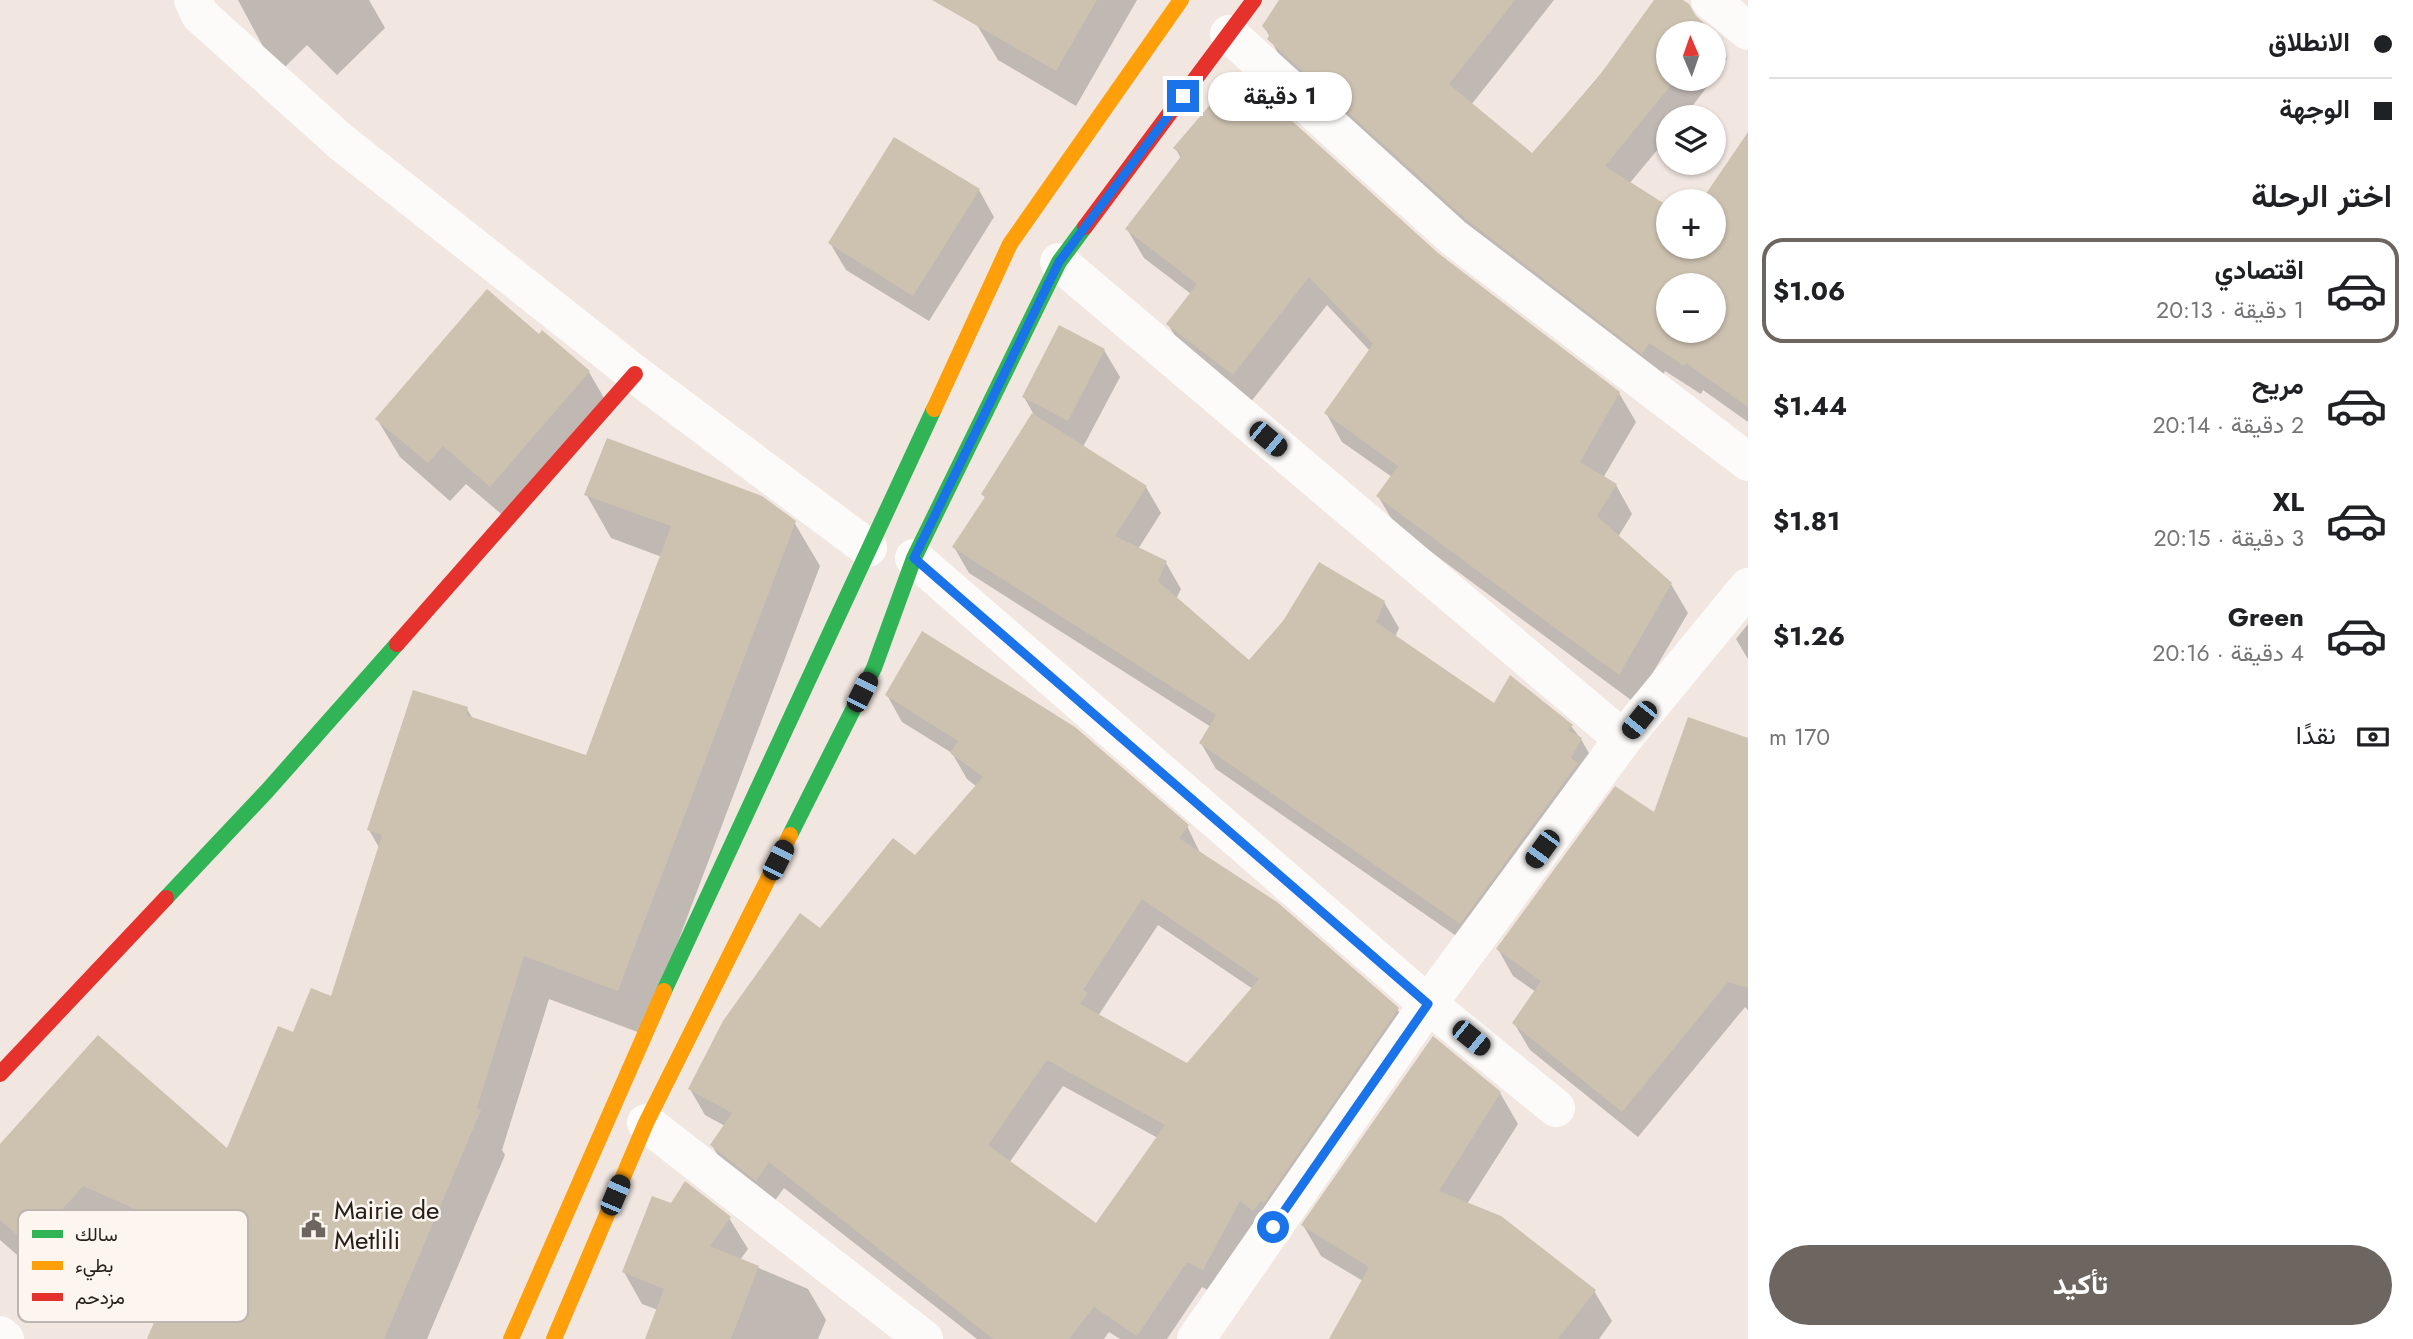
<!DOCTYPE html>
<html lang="ar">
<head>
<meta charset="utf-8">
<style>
	:root { --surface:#fff; --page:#f2f2f2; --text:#202124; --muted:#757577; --line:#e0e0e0; --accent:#6d655f }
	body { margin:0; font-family:Jost,Vazirmatn,sans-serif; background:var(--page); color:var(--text); direction:rtl; height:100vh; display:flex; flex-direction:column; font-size:26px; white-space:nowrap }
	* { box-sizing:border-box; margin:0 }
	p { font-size:23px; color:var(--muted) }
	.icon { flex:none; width:38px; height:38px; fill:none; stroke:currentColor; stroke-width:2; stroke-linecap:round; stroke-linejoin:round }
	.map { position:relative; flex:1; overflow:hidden; direction:ltr }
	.panel { display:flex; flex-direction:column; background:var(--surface); width:665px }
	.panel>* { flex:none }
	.banner { display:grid; align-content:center; height:154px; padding:0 21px; background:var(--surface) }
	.needle { width:46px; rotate:358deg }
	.tools { position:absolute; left:1656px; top:21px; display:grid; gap:14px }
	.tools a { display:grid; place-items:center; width:70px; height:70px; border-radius:50%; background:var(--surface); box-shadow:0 2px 5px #0004; font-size:35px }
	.end { position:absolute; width:32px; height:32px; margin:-16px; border:9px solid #1a73e8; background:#fff; box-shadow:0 0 0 4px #fff }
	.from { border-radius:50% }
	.bubble { position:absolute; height:49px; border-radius:24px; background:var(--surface); box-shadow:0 2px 5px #0004; font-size:23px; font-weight:700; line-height:49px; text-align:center; direction:rtl }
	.car { position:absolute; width:21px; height:42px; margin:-21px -10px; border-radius:9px; box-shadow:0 0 5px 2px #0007; background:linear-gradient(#222 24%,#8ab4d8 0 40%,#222 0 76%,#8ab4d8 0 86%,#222 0) }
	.banner b { display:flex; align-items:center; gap:24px; height:66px; font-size:26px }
	.banner b+b { border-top:2px solid var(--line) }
	.banner i { width:18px; height:18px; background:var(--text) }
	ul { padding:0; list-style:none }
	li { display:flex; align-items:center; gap:21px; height:105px; margin:0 14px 10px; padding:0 7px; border:4px solid transparent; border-radius:21px }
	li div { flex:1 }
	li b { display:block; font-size:26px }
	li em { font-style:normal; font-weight:700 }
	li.on { border-color:var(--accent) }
	li>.icon { width:63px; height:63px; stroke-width:1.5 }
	h2 { padding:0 21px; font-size:32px; line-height:84px }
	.pay { display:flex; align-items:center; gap:18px; height:77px; padding:0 21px; font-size:26px }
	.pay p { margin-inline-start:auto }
	.cta { display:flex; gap:14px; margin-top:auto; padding:14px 21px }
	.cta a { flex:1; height:80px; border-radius:42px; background:var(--accent); color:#fff; font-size:28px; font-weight:700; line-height:80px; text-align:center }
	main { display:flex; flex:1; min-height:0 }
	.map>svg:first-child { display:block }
	.shadow { fill:#0003; fill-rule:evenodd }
	.building { fill:#cdc2b0; fill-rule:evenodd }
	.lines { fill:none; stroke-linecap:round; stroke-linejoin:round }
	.street { stroke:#fdfbfa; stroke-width:38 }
	.fast { stroke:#30b455; stroke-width:16 }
	.slow { stroke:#ff9f0a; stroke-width:16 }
	.jam { stroke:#e5322d; stroke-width:16 }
	.route { stroke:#1a73e8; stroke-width:9 }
	.labels { text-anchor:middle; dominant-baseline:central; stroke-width:5; stroke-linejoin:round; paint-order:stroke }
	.poi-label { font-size:26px; fill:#261f1a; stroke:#fdf5f0; text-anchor:start }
	.key { fill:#fdf5f0; stroke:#bcb5b0; stroke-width:2 }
	.key-label { font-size:19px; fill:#261f1a }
</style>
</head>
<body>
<main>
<section class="panel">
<div class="banner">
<b><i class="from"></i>الانطلاق</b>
<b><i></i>الوجهة</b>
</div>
<h2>اختر الرحلة</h2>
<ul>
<li class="on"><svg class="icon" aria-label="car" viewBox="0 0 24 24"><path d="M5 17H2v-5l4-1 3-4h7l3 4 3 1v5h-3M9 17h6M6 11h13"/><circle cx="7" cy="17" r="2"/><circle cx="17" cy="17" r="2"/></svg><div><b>اقتصادي</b><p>1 دقيقة · 20:13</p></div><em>$1.06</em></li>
<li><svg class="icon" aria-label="car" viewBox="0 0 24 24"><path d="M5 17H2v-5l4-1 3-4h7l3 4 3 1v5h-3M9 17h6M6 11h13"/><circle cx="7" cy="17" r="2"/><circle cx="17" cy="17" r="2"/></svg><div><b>مريح</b><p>2 دقيقة · 20:14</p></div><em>$1.44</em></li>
<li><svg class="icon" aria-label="car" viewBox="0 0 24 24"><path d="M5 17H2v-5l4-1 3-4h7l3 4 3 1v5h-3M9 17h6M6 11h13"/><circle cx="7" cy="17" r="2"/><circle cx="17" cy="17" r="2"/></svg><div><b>XL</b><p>3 دقيقة · 20:15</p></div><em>$1.81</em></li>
<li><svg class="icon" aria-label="car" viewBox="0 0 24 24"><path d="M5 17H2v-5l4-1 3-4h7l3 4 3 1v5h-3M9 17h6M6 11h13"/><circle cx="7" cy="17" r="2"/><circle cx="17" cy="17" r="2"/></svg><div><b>Green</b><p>4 دقيقة · 20:16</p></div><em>$1.26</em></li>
</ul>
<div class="pay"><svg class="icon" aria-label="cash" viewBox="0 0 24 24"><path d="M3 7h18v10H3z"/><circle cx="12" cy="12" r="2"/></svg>نقدًا<p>170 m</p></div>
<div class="cta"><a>تأكيد</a></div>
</section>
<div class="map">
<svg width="1748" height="1339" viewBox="0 0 1748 1339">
	<rect width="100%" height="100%" fill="#f1e6e0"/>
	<path class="shadow" d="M 238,0 L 369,0 L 385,28 L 337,75 L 307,45 L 280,72 L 273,65 Z
		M 991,0 L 1137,0 L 1076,106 L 998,60 L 977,25 Z
		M 1282,0 L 1554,0 L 1471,105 L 1531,156 L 1620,51 L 1656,0 L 1680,0 L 1712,33 L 1668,33 L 1668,79 L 1713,79 L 1684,117 L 1668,117 L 1668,137 L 1629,184 L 1668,247 L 1713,247 L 1713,201 L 1703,201 L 1748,135 L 1748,422 L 1703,390 L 1701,394 L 1665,371 L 1659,381 L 1485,249 L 1285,67 L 1264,26 ZM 1668,285 L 1713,285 L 1713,331 L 1668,331 Z
		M 1713,36 L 1727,59 L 1713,78 Z
		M 1175,148 L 1437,255 L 1619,393 L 1636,422 L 1603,478 L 1616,485 L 1632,514 L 1618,537 L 1671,584 L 1688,613 L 1635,703 L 1395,525 L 1378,496 L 1392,477 L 1342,442 L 1326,413 L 1370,351 L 1327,305 L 1250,403 L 1185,353 L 1168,324 L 1191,294 L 1144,258 L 1127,229 L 1181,158 Z
		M 979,190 L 994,217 L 929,321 L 846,270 L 830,243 Z
		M 539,336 L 589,372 L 611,410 L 513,524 L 466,484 L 450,501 L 400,457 L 377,419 Z
		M 1104,350 L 1120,377 L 1083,447 L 1146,487 L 1161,513 L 1138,549 L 1166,563 L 1181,589 L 1176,599 L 1249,663 L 1384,602 L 1399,628 L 1395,637 L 1494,706 L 1511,677 L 1571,726 L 1581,739 L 1596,766 L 1475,949 L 1216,769 L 1201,743 L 1211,727 L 969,573 L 954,547 L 986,500 L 983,494 L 1034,415 L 1024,397 Z
		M 586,494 L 794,522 L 820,566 L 643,1034 L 549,999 L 502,1150 L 505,1155 L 427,1339 L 148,1339 L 181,1261 L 109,1229 L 55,1288 L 0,1240 L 0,1146 L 228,1151 L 294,1035 L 332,999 L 380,849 L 369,830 L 467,709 L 473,719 L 587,757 L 662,557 L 611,538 Z
		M 1748,624 L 1748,659 L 1736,639 Z
		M 887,695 L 1187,826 L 1201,855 L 1397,1009 L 1413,1035 L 1219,1296 L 1202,1287 L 1167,1339 L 1120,1339 L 1109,1332 L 1104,1339 L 977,1339 L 784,1188 L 771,1206 L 727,1172 L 712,1145 L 725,1126 L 705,1115 L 690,1089 L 820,930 L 915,858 L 977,787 L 967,779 L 952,753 L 902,722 ZM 1158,925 L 1253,989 L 1187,1066 L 1098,1016 ZM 1063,1086 L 1158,1138 L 1097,1225 L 1009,1163 Z
		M 1748,739 L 1748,1010 L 1745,1007 L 1638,1137 L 1530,1050 L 1514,1023 L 1536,992 L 1513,976 L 1498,949 Z
		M 1500,1093 L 1518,1124 L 1467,1204 L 1594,1291 L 1612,1321 L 1599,1339 L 1331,1339 L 1363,1281 L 1321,1256 L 1303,1225 Z
		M 671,1205 L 729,1218 L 748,1249 L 740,1260 L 808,1289 L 826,1320 L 818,1339 L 647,1339 L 658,1310 L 642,1304 L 624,1272 Z"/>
	<path class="building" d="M 932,0 L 1097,0 L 1056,71 Z
		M 1279,0 L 1515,0 L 1449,84 L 1532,153 L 1597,79 L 1654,0 L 1683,0 L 1689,4 L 1696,16 L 1711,29 L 1709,33 L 1668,33 L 1668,79 L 1676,79 L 1605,166 L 1668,206 L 1668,250 L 1670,247 L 1713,247 L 1713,201 L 1701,201 L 1748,132 L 1748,407 L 1686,363 L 1684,366 L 1649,343 L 1642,354 L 1467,220 L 1267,39 L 1270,35 L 1262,26 ZM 1668,285 L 1713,285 L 1713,331 L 1668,331 Z
		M 1238,72 L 1438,253 L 1620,392 L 1580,462 L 1617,484 L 1597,516 L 1672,583 L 1619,675 L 1376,496 L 1398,466 L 1324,413 L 1373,344 L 1309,277 L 1233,375 L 1166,324 L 1197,284 L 1125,229 L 1182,155 L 1173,148 Z
		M 894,137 L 980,189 L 913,296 L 828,243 Z
		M 487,289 L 539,334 L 542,330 L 590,371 L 490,487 L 443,446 L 428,463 L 375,419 Z
		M 1059,325 L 1105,349 L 1068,421 L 1022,397 Z
		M 1032,413 L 1147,486 L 1115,536 L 1167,561 L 1158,581 L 1249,660 L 1283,621 L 1319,562 L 1385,601 L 1376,622 L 1494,703 L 1510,675 L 1573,725 L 1568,730 L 1582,738 L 1571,758 L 1578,763 L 1460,924 L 1199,743 L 1216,715 L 952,547 L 985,497 L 981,494 Z
		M 607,438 L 762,496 L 796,521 L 618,991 L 524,956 L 477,1108 L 481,1110 L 384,1339 L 147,1339 L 191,1234 L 83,1186 L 30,1246 L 0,1220 L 0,1144 L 98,1035 L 227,1148 L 278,1026 L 293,1032 L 311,988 L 331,996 L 382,835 L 367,830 L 413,690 L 468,707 L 466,715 L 586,755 L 671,526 L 584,495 Z
		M 922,631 L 1075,727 L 1189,825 L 1179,838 L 1277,902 L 1399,1008 L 1264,1203 L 1261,1201 L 1253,1211 L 1240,1201 L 1203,1270 L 1187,1262 L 1137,1336 L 1094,1307 L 1069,1339 L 993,1339 L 769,1162 L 756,1181 L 710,1145 L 732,1113 L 688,1089 L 723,1021 L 800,913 L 820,928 L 893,838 L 915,855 L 983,777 L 950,753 L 958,741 L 885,695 ZM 1142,899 L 1259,979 L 1187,1063 L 1080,1004 L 1088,993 L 1083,990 ZM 1047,1060 L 1165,1125 L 1096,1223 L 988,1145 Z
		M 1688,717 L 1748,738 L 1748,988 L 1728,982 L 1622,1112 L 1512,1023 L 1541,981 L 1496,949 L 1615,786 L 1654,812 Z
		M 1433,1036 L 1501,1092 L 1439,1191 L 1501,1216 L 1596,1290 L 1558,1339 L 1329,1339 L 1369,1267 L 1301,1225 Z
		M 685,1181 L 731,1217 L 710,1246 L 759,1266 L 731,1339 L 645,1339 L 664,1289 L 622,1272 L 652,1196 L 671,1203 Z"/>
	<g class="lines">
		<path class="street" d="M 193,0 L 200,15 L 341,142 L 635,374 L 868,548
			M 1710,0 L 1748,31
			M 1229,34 L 1453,237 L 1748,462
			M 1059,262 L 1623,739 L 1748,587
			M 914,558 L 1428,1004 L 1556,1108
			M 646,1123 L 924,1339
			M 0,1335 L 5,1339
			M 1196,1339 L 1428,1004 L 1623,739"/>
		<path class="fast" d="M 790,835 L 874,668 L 914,558 L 1059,262 L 1085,227
			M 166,898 L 267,791 L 397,644
			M 664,991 L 934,409"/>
		<path class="slow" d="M 934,409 L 1010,244 L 1181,0
			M 511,1339 L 664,991
			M 554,1339 L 646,1123 L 790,835"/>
		<path class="jam" d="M 1085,227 L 1254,0
			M 397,644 L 635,374
			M 0,1074 L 166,898"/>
	</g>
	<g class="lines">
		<path class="route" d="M 1183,96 L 1059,262 L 914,558 L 1428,1004 L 1273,1227"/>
	</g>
	<defs>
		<symbol id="civic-bare" viewBox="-9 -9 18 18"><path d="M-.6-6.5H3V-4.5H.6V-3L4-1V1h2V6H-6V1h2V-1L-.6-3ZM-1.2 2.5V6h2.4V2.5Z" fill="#6d655f" stroke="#fdf5f0" stroke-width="2.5" paint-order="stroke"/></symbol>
	</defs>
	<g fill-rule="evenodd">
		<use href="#civic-bare" x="296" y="1208" width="35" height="35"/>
	</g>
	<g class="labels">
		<g class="poi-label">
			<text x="334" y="1210">Mairie de<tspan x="334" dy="30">Metlili</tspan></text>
		</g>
	</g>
	<rect x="18" y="1210" width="230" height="112" rx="10" class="key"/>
	<rect x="32" y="1230" width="31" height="8" fill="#30b455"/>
	<rect x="32" y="1261" width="31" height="9" fill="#ff9f0a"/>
	<rect x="32" y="1293" width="31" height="8" fill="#e5322d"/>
	<g class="key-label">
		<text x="75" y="1241">سالك</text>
		<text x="75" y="1272">بطيء</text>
		<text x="75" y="1304">مزدحم</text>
	</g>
</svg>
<div class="tools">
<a><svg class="needle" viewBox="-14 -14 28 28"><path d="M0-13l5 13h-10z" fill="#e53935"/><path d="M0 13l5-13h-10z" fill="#757577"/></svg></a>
<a><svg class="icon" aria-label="layers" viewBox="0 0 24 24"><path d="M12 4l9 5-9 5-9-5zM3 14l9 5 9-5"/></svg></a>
<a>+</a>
<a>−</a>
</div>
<i class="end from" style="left:1273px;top:1227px"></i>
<i class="end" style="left:1183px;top:96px"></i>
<div class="bubble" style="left:1208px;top:72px;width:144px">1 دقيقة</div>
<i class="car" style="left:1268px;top:439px;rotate:130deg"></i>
<i class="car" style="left:862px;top:692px;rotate:27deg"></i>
<i class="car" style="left:1639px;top:720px;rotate:219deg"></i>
<i class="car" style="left:1542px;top:849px;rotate:216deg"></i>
<i class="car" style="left:778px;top:860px;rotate:27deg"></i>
<i class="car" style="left:1471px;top:1038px;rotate:129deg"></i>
<i class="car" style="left:615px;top:1195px;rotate:23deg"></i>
</div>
</main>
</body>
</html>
